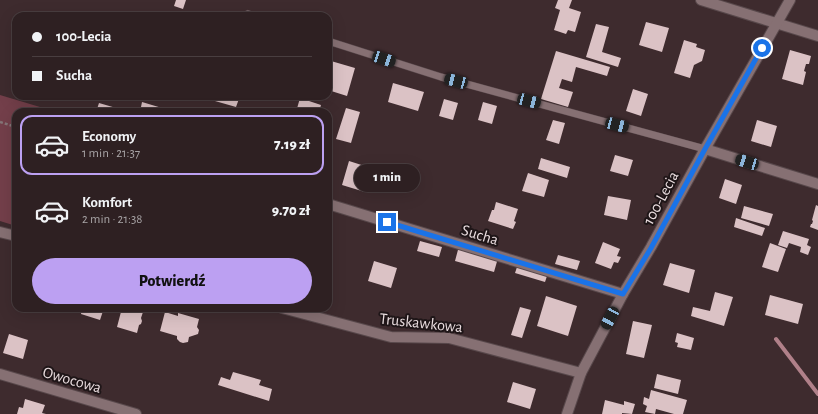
<!DOCTYPE html>
<html lang="pl">
<head>
<meta charset="utf-8">
<style>
	:root { --surface:#2e2022; --page:#3a2d2f; --text:#f1f3f6; --muted:#a7a3a5; --line:#493e40; --accent:#bca0f2 }
	body { margin:0; font-family:"Alegreya Sans",sans-serif; background:var(--page); color:var(--text); height:100vh; display:flex; flex-direction:column; font-size:15px; white-space:nowrap }
	* { box-sizing:border-box; margin:0 }
	p { font-size:13px; color:var(--muted) }
	.icon { flex:none; width:22px; height:22px; fill:none; stroke:currentColor; stroke-width:2; stroke-linecap:round; stroke-linejoin:round }
	.map { position:relative; flex:1; overflow:hidden }
	.details { position:absolute; left:12px; top:108px; width:320px; height:204px; display:flex; flex-direction:column; background:var(--surface); border-radius:12px; box-shadow:0 4px 16px #0002,0 0 0 1px var(--line) }
	.details>* { flex:none }
	.hud { position:absolute; left:12px; top:12px; width:320px; height:88px; border-radius:12px; box-shadow:0 4px 16px #0002,0 0 0 1px var(--line); display:grid; align-content:center; height:88px; padding:0 20px; background:var(--surface) }
	.end { position:absolute; width:18px; height:18px; margin:-9px; border:5px solid #1a73e8; background:#fff; box-shadow:0 0 0 2px #fff }
	.from { border-radius:50% }
	.bubble { position:absolute; height:28px; border-radius:14px; background:var(--surface); box-shadow:0 4px 16px #0002,0 0 0 1px var(--line); font-size:13px; font-weight:800; line-height:28px; text-align:center }
	.car { position:absolute; width:12px; height:24px; margin:-12px -6px; border-radius:5px; box-shadow:0 0 3px 1px #0007; background:linear-gradient(#222 24%,#8ab4d8 0 40%,#222 0 76%,#8ab4d8 0 86%,#222 0) }
	.hud b { display:flex; align-items:center; gap:14px; height:38px; font-size:15px }
	.hud b+b { border-top:1px solid var(--line) }
	.hud i { width:10px; height:10px; background:var(--text) }
	ul { padding:7px 0 0; list-style:none }
	li { display:flex; align-items:center; gap:12px; height:60px; margin:0 8px 6px; padding:0 12px; border:2px solid transparent; border-radius:12px }
	li div { flex:1 }
	li b { display:block; font-size:15px }
	li em { font-style:normal; font-weight:800 }
	li.on { border-color:var(--accent) }
	li>.icon { width:36px; height:36px; stroke-width:1.5 }
	.cta { display:flex; gap:8px; margin-top:auto; padding:8px 20px }
	.cta a { flex:1; height:46px; border-radius:24px; background:var(--accent); color:#111; font-size:16px; font-weight:800; line-height:46px; text-align:center }
	.map>svg:first-child { display:block }
	.green { fill:#733f4a }
	.lines { fill:none; stroke-linecap:round; stroke-linejoin:round }
	.stream { stroke:#b08089; stroke-width:4 }
	.building { fill:#dbc2c5 }
	.service-casing { stroke:#58484b; stroke-width:8 }
	.minor-casing { stroke:#58484b; stroke-width:12 }
	.tertiary-casing { stroke:#58484b; stroke-width:12 }
	.path { stroke:#857577; stroke-width:2.5; stroke-dasharray:3 2; stroke-linecap:butt }
	.service { stroke:#867073; stroke-width:7 }
	.minor { stroke:#867073; stroke-width:10 }
	.tertiary { stroke:#867073; stroke-width:10 }
	.route { stroke:#1a73e8; stroke-width:5 }
	.labels { text-anchor:middle; dominant-baseline:central; stroke-width:4; stroke-linejoin:round; paint-order:stroke }
	.street-label { font-size:16px; fill:#ebdee0; stroke:#1f1618 }
</style>
</head>
<body>
<div class="map">
<svg width="818" height="414" viewBox="0 0 818 414">
	<rect width="100%" height="100%" fill="#3e2b2e"/>
	<path class="green" d="M 0,95 L 40,107 L 39,112 L 16,112 L 16,226 L 0,221 Z"/>
	<g class="lines">
		<path class="stream" d="M 776,339 L 818,394"/>
	</g>
	<path class="building" d="M 176,0 L 186,0 L 183,9 L 174,6 Z
		M 558,0 L 572,0 L 569,8 L 581,12 L 575,32 L 568,30 L 566,34 L 554,30 L 560,10 L 555,8 Z
		M 646,22 L 669,28 L 662,52 L 639,45 Z
		M 596,24 L 609,27 L 602,52 L 621,58 L 618,67 L 586,57 Z
		M 684,40 L 697,44 L 696,47 L 705,50 L 702,61 L 694,65 L 690,78 L 674,73 Z
		M 790,50 L 811,56 L 809,64 L 806,64 L 804,71 L 806,72 L 803,85 L 782,79 Z
		M 556,51 L 610,67 L 607,76 L 576,67 L 572,82 L 562,79 L 559,88 L 573,92 L 568,107 L 541,99 Z
		M 331,61 L 355,68 L 347,96 L 328,90 L 328,72 Z
		M 393,83 L 424,92 L 418,111 L 388,102 Z
		M 633,89 L 648,94 L 641,116 L 626,111 Z
		M 217,96 L 240,96 L 236,107 L 215,101 Z
		M 300,98 L 321,105 L 319,112 L 296,112 Z
		M 444,99 L 458,103 L 453,120 L 439,116 Z
		M 142,102 L 162,108 L 161,112 L 140,112 Z
		M 483,102 L 497,106 L 492,124 L 478,120 Z
		M 99,103 L 123,110 L 122,112 L 96,112 Z
		M 346,108 L 360,112 L 351,143 L 336,139 Z
		M 553,120 L 565,123 L 559,144 L 546,140 Z
		M 757,120 L 777,126 L 771,147 L 751,141 Z
		M 615,155 L 633,160 L 628,176 L 610,171 Z
		M 541,158 L 570,167 L 567,178 L 538,169 Z
		M 349,161 L 371,168 L 365,192 L 342,185 Z
		M 528,173 L 549,180 L 544,197 L 522,191 Z
		M 725,179 L 742,185 L 736,204 L 719,198 Z
		M 608,196 L 631,200 L 627,220 L 604,215 Z
		M 496,202 L 518,209 L 514,221 L 516,222 L 513,229 L 488,221 L 492,210 L 494,210 Z
		M 816,205 L 818,206 L 818,230 L 810,227 L 811,224 L 812,224 L 813,221 L 812,220 Z
		M 744,206 L 773,214 L 769,226 L 741,218 Z
		M 736,218 L 765,228 L 762,236 L 734,227 Z
		M 783,231 L 809,239 L 807,245 L 811,247 L 808,255 L 800,252 L 801,247 L 789,243 L 787,248 L 778,245 Z
		M 420,241 L 442,247 L 439,257 L 417,251 Z
		M 603,242 L 620,249 L 617,256 L 621,257 L 618,263 L 614,262 L 611,269 L 595,263 Z
		M 770,243 L 786,249 L 778,272 L 762,267 Z
		M 459,246 L 498,258 L 494,272 L 455,261 Z
		M 558,255 L 580,261 L 577,270 L 555,264 Z
		M 374,261 L 397,268 L 391,288 L 368,281 Z
		M 670,263 L 695,270 L 689,293 L 663,285 Z
		M 518,264 L 548,273 L 545,282 L 515,273 Z
		M 715,292 L 733,297 L 724,326 L 691,316 L 693,307 L 710,311 Z
		M 770,295 L 803,304 L 798,324 L 765,315 Z
		M 546,296 L 577,306 L 568,336 L 537,326 Z
		M 520,307 L 531,310 L 522,338 L 511,335 Z
		M 82,308 L 106,308 L 103,311 L 100,320 L 81,314 Z
		M 122,308 L 131,308 L 143,312 L 141,318 L 142,321 L 141,324 L 139,325 L 137,333 L 117,327 Z
		M 165,312 L 178,316 L 178,313 L 199,319 L 197,327 L 199,330 L 198,334 L 189,337 L 188,342 L 183,343 L 180,342 L 177,339 L 177,336 L 160,331 Z
		M 633,321 L 652,325 L 644,358 L 626,354 Z
		M 677,333 L 694,338 L 691,350 L 677,347 L 678,343 L 675,342 Z
		M 9,334 L 28,340 L 23,359 L 3,353 Z
		M 233,372 L 261,380 L 259,385 L 272,389 L 269,401 L 218,385 L 221,377 L 230,380 Z
		M 657,374 L 681,380 L 678,394 L 654,388 Z
		M 513,382 L 536,389 L 530,409 L 507,402 Z
		M 651,390 L 687,400 L 683,414 L 674,414 L 656,409 L 655,414 L 645,412 L 647,406 L 643,404 L 644,397 L 649,399 Z
		M 25,399 L 45,405 L 42,413 L 46,414 L 17,414 L 19,407 L 23,408 Z
		M 605,400 L 624,405 L 624,401 L 635,404 L 632,414 L 622,413 L 622,414 L 602,414 Z"/>
	<g class="lines">
		<defs>
			<path id="service" d="M 248,14 L 253,16
				M 328,41 L 441,77 L 705,149"/>
			<path id="minor" d="M 701,0 L 818,36
				M 705,149 L 818,184
				M 328,204 L 623,294
				M 0,232 L 16,236
				M 282,308 L 391,337 L 449,338 L 581,373
				M 0,374 L 136,414"/>
			<path id="tertiary" d="M 567,414 L 581,373 L 623,294 L 651,247 L 705,149 L 790,0"/>
		</defs>
		<use href="#service" class="service-casing"/>
		<use href="#minor" class="minor-casing"/>
		<use href="#tertiary" class="tertiary-casing"/>
		<path class="path" d="M 0,122 L 16,127"/>
		<use href="#service" class="service"/>
		<use href="#minor" class="minor"/>
		<use href="#tertiary" class="tertiary"/>
	</g>
	<g class="lines">
		<path class="route" d="M 387,222 L 623,294 L 651,248 L 705,149 L 762,48"/>
	</g>
	<g class="labels">
		<g class="street-label">
			<text transform="translate(661 198) rotate(-62)">100-Lecia</text>
			<text transform="translate(480 235) rotate(17)">Sucha</text>
			<text transform="translate(421 323) rotate(6)">Truskawkowa</text>
			<text transform="translate(72 380) rotate(16)">Owocowa</text>
		</g>
	</g>
</svg>
<i class="end from" style="left:762px;top:48px"></i>
<i class="end" style="left:387px;top:222px"></i>
<div class="bubble" style="left:354px;top:164px;width:66px">1 min</div>
<i class="car" style="left:384px;top:59px;rotate:108deg"></i>
<i class="car" style="left:456px;top:81px;rotate:285deg"></i>
<i class="car" style="left:529px;top:101px;rotate:105deg"></i>
<i class="car" style="left:617px;top:125px;rotate:105deg"></i>
<i class="car" style="left:747px;top:162px;rotate:287deg"></i>
<i class="car" style="left:610px;top:318px;rotate:208deg"></i>
<div class="hud">
<b><i class="from"></i>100-Lecia</b>
<b><i></i>Sucha</b>
</div>
<section class="details">
<ul>
<li class="on"><svg class="icon" aria-label="car" viewBox="0 0 24 24"><path d="M5 17H2v-5l4-1 3-4h7l3 4 3 1v5h-3M9 17h6M6 11h13"/><circle cx="7" cy="17" r="2"/><circle cx="17" cy="17" r="2"/></svg><div><b>Economy</b><p>1 min · 21:37</p></div><em>7.19 zł</em></li>
<li><svg class="icon" aria-label="car" viewBox="0 0 24 24"><path d="M5 17H2v-5l4-1 3-4h7l3 4 3 1v5h-3M9 17h6M6 11h13"/><circle cx="7" cy="17" r="2"/><circle cx="17" cy="17" r="2"/></svg><div><b>Komfort</b><p>2 min · 21:38</p></div><em>9.70 zł</em></li>
</ul>
<div class="cta"><a>Potwierdź</a></div>
</section>
</div>
</body>
</html>
